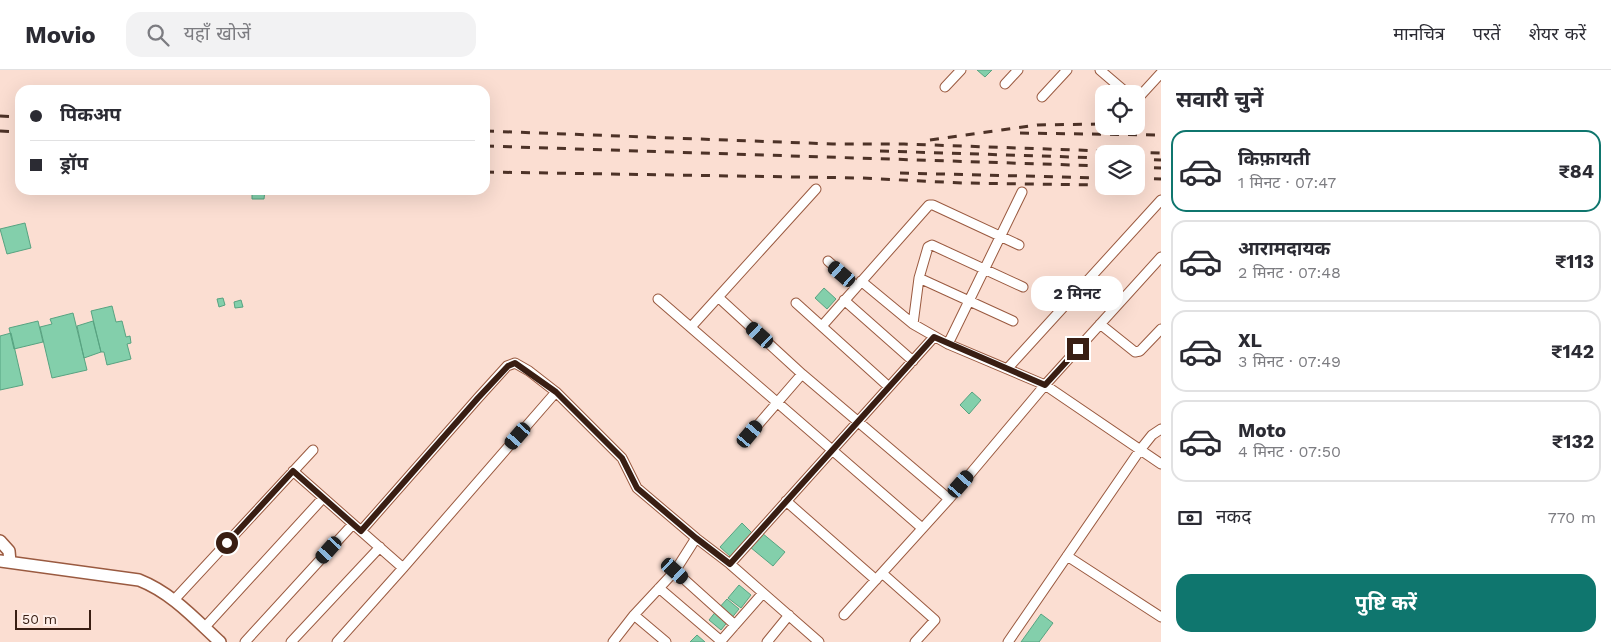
<!DOCTYPE html>
<html lang="hi">
<head>
<meta charset="utf-8">
<style>
	:root { --surface:#fff; --page:#f2f2f3; --text:#2b2b33; --muted:#7c7c81; --line:#e1e1e2; --accent:#0f766e }
	body { margin:0; font-family:"Work Sans","Noto Sans Devanagari",sans-serif; background:var(--page); color:var(--text); height:100vh; display:flex; flex-direction:column; font-size:19px; white-space:nowrap }
	* { box-sizing:border-box; margin:0 }
	p { font-size:16px; color:var(--muted) }
	.icon { flex:none; width:28px; height:28px; fill:none; stroke:currentColor; stroke-width:2; stroke-linecap:round; stroke-linejoin:round }
	.map { position:relative; flex:1; overflow:hidden }
	.panel { display:flex; flex-direction:column; background:var(--surface); width:450px }
	.panel>* { flex:none }
	.hud { position:absolute; left:15px; top:15px; width:475px; height:110px; border-radius:15px; box-shadow:0 5px 20px #0002; display:grid; align-content:center; height:110px; padding:0 15px; background:var(--surface) }
	.tools { position:absolute; left:1095px; top:15px; display:grid; gap:10px }
	.tools a { display:grid; place-items:center; width:50px; height:50px; border-radius:10px; background:var(--surface); box-shadow:0 5px 20px #0002; font-size:25px }
	.scale { position:absolute; left:15px; bottom:12px; width:76px; box-sizing:border-box; padding-left:5px; border:2px solid #391e13; border-top:0; font-size:14px; line-height:18px; white-space:nowrap; color:#391e13; -webkit-text-stroke:4px #feeee8; paint-order:stroke }
	.end { position:absolute; width:22px; height:22px; margin:-11px; border:6px solid #391e13; background:#fff; box-shadow:0 0 0 2px #fff }
	.from { border-radius:50% }
	.bubble { position:absolute; height:35px; border-radius:15px; background:var(--surface); box-shadow:0 5px 20px #0002; font-size:16px; font-weight:700; line-height:35px; text-align:center }
	.car { position:absolute; width:15px; height:30px; margin:-15px -8px; border-radius:6px; box-shadow:0 0 4px 1px #0007; background:linear-gradient(#222 24%,#8ab4d8 0 40%,#222 0 76%,#8ab4d8 0 86%,#222 0) }
	.hud b { display:flex; align-items:center; gap:18px; height:48px; font-size:19px }
	.hud b+b { border-top:1px solid var(--line) }
	.hud i { width:12px; height:12px; background:var(--text) }
	ul { padding:0; list-style:none }
	li { display:flex; align-items:center; gap:15px; height:82px; margin:0 10px 8px; padding:0 5px; border:2px solid var(--line); border-radius:15px }
	li div { flex:1 }
	li b { display:block; font-size:19px }
	li em { font-style:normal; font-weight:700 }
	li.selected { border-color:var(--accent) }
	li>.icon { width:45px; height:45px; stroke-width:1.5 }
	h2 { padding:0 15px; font-size:22px; line-height:60px }
	.pay { display:flex; align-items:center; gap:12px; height:55px; padding:0 15px; font-size:19px }
	.pay p { margin-inline-start:auto }
	.cta { display:flex; gap:10px; margin-top:auto; padding:10px 15px }
	.cta a { flex:1; height:58px; border-radius:15px; background:var(--accent); color:#fff; font-size:20px; font-weight:700; line-height:58px; text-align:center }
	header { display:flex; align-items:center; gap:30px; box-sizing:border-box; height:70px; padding:0 25px; background:var(--surface); border-bottom:1px solid var(--line) }
	header strong { font-size:24px }
	nav { display:flex; gap:28px; margin-inline-start:auto; font-size:18px }
	.search { width:350px; height:45px; background:var(--page); display:flex; align-items:center; gap:12px; box-sizing:border-box; padding:0 18px; border-radius:15px; color:var(--muted); font-size:19px }
	main { display:flex; flex:1; min-height:0 }
	.map>svg:first-child { display:block }
	.building { fill:#83cfab; stroke:#57a381 }
	.lines { fill:none; stroke-linecap:round; stroke-linejoin:round }
	.minor-casing { stroke:#9a5a40; stroke-width:11 }
	.tertiary-casing { stroke:#9a5a40; stroke-width:14 }
	.minor { stroke:#fff; stroke-width:9 }
	.tertiary { stroke:#fff; stroke-width:11 }
	.rail { stroke:#4d3227; stroke-width:3; stroke-dasharray:9 9; stroke-linecap:butt }
	.route { stroke:#391e13; stroke-width:6 }
</style>
</head>
<body>
<header>
<strong>Movio</strong>
<div class="search"><svg class="icon" aria-label="search" viewBox="0 0 24 24"><circle cx="10" cy="10" r="6"/><path d="M15 15l6 6"/></svg>यहाँ खोजें</div>
<nav><a>मानचित्र</a><a>परतें</a><a>शेयर करें</a></nav>
</header>
<main>
<div class="map">
<svg width="1161" height="572" viewBox="0 0 1161 572">
	<rect width="100%" height="100%" fill="#fbded2"/>
	<path class="building" d="M 977,0 L 992,0 L 985,7 Z
		M 252,120 L 265,120 L 264,129 L 252,129 Z
		M 25,153 L 31,178 L 7,184 L 0,159 Z
		M 824,218 L 836,229 L 827,239 L 815,228 Z
		M 223,228 L 225,235 L 219,237 L 217,229 Z
		M 241,230 L 243,237 L 235,238 L 234,232 Z
		M 112,236 L 116,252 L 122,251 L 126,267 L 130,266 L 131,273 L 127,274 L 131,289 L 107,295 L 104,282 L 101,282 L 91,241 Z
		M 73,243 L 87,300 L 52,308 L 40,257 L 52,254 L 50,249 Z
		M 38,251 L 43,272 L 14,279 L 9,258 Z
		M 93,251 L 101,282 L 84,288 L 77,256 Z
		M 11,263 L 23,315 L 0,320 L 0,266 Z
		M 972,322 L 981,330 L 969,344 L 960,335 Z
		M 742,453 L 753,464 L 731,487 L 720,477 Z
		M 762,463 L 785,482 L 773,496 L 750,477 Z
		M 739,515 L 751,525 L 741,538 L 728,528 Z
		M 727,529 L 739,539 L 730,550 L 718,539 Z
		M 717,540 L 729,550 L 721,560 L 709,550 Z
		M 1041,544 L 1053,553 L 1039,572 L 1021,572 Z
		M 697,565 L 705,572 L 690,572 Z"/>
	<g class="lines">
		<defs>
			<path id="minor" d="M 1100,0 L 1128,24
				M 1005,14 L 1018,0
				M 945,17 L 961,0
				M 1042,27 L 1067,0
				M 1136,27 L 1140,26 L 1161,3
				M 828,191 L 856,216
				M 919,208 L 1013,251
				M 861,211 L 913,254 L 948,274 L 1045,315 L 1161,394
				M 718,227 L 802,304 L 949,429
				M 658,229 L 922,458
				M 844,230 L 913,291
				M 796,233 L 889,317
				M 913,254 L 919,208 L 928,177 L 932,175 L 1023,217
				M 1100,254 L 1135,282 L 1140,281 L 1161,259
				M 822,256 L 929,135 L 933,135 L 1019,175
				M 691,257 L 816,119
				M 948,274 L 1022,122
				M 1007,299 L 1161,130
				M 750,364 L 802,304
				M 293,401 L 403,498
				M 786,431 L 876,510
				M 361,461 L 478,328 L 507,296 L 515,293 L 529,301 L 556,322 L 622,388 L 637,418 L 696,468 L 675,501 L 634,545 L 613,572
				M 696,468 L 730,494 L 819,572
				M 1067,486 L 1161,547
				M 730,494 L 934,267
				M 675,501 L 735,555
				M 882,503 L 935,550 L 915,572
				M 659,518 L 721,571
				M 174,530 L 313,380
				M 634,545 L 666,572
				M 844,545 L 949,429 L 1045,315 L 1161,187
				M 204,558 L 323,428
				M 245,572 L 353,454
				M 291,572 L 380,477
				M 337,572 L 403,498 L 556,322
				M 720,572 L 763,523
				M 767,572 L 789,545
				M 1008,572 L 1140,380 L 1152,365 L 1161,359"/>
			<path id="tertiary" d="M 0,471 L 9,481 L 10,492
				M 0,491 L 139,510 C 172,523 195,549 220,572"/>
		</defs>
		<use href="#minor" class="minor-casing"/>
		<use href="#tertiary" class="tertiary-casing"/>
		<use href="#minor" class="minor"/>
		<use href="#tertiary" class="tertiary"/>
		<path class="rail" d="M 0,46 L 20,47
			M 0,61 L 20,62
			M 485,61 L 833,74 L 904,74 L 1161,83
			M 1020,63 L 1161,65
			M 930,70 L 1037,55 L 1104,54
			M 485,76 L 1104,96
			M 880,81 L 1104,88
			M 1136,89 L 1161,90
			M 1136,97 L 1161,98
			M 485,102 L 861,108 L 962,113 L 1104,115
			M 900,103 L 1104,108
			M 1136,108 L 1161,109"/>
	</g>
	<g class="lines">
		<path class="route" d="M 227,473 L 293,401 L 361,461 L 478,328 L 508,296 L 515,293 L 556,322 L 622,388 L 637,418 L 696,468 L 730,494 L 934,267 L 1045,315 L 1078,279"/>
	</g>
</svg>
<div class="tools">
<a><svg class="icon" aria-label="locate" viewBox="0 0 24 24"><circle cx="12" cy="12" r="6"/><path d="M12 2v4M12 18v4M2 12h4M18 12h4"/></svg></a>
<a><svg class="icon" aria-label="layers" viewBox="0 0 24 24"><path d="M12 4l9 5-9 5-9-5zM3 14l9 5 9-5"/></svg></a>
</div>
<div class="scale">50 m</div>
<i class="end from" style="left:227px;top:473px"></i>
<i class="end" style="left:1078px;top:279px"></i>
<div class="bubble" style="left:1031px;top:206px;width:92px">2 मिनट</div>
<i class="car" style="left:842px;top:204px;rotate:311deg"></i>
<i class="car" style="left:760px;top:265px;rotate:312deg"></i>
<i class="car" style="left:750px;top:364px;rotate:40deg"></i>
<i class="car" style="left:518px;top:366px;rotate:221deg"></i>
<i class="car" style="left:961px;top:414px;rotate:41deg"></i>
<i class="car" style="left:329px;top:480px;rotate:222deg"></i>
<i class="car" style="left:675px;top:501px;rotate:132deg"></i>
<div class="hud">
<b><i class="from"></i>पिकअप</b>
<b><i></i>ड्रॉप</b>
</div>
</div>
<section class="panel">
<h2>सवारी चुनें</h2>
<ul>
<li class="selected"><svg class="icon" aria-label="car" viewBox="0 0 24 24"><path d="M5 17H2v-5l4-1 3-4h7l3 4 3 1v5h-3M9 17h6M6 11h13"/><circle cx="7" cy="17" r="2"/><circle cx="17" cy="17" r="2"/></svg><div><b>किफ़ायती</b><p>1 मिनट · 07:47</p></div><em>₹84</em></li>
<li><svg class="icon" aria-label="car" viewBox="0 0 24 24"><path d="M5 17H2v-5l4-1 3-4h7l3 4 3 1v5h-3M9 17h6M6 11h13"/><circle cx="7" cy="17" r="2"/><circle cx="17" cy="17" r="2"/></svg><div><b>आरामदायक</b><p>2 मिनट · 07:48</p></div><em>₹113</em></li>
<li><svg class="icon" aria-label="car" viewBox="0 0 24 24"><path d="M5 17H2v-5l4-1 3-4h7l3 4 3 1v5h-3M9 17h6M6 11h13"/><circle cx="7" cy="17" r="2"/><circle cx="17" cy="17" r="2"/></svg><div><b>XL</b><p>3 मिनट · 07:49</p></div><em>₹142</em></li>
<li><svg class="icon" aria-label="car" viewBox="0 0 24 24"><path d="M5 17H2v-5l4-1 3-4h7l3 4 3 1v5h-3M9 17h6M6 11h13"/><circle cx="7" cy="17" r="2"/><circle cx="17" cy="17" r="2"/></svg><div><b>Moto</b><p>4 मिनट · 07:50</p></div><em>₹132</em></li>
</ul>
<div class="pay"><svg class="icon" aria-label="cash" viewBox="0 0 24 24"><path d="M3 7h18v10H3z"/><circle cx="12" cy="12" r="2"/></svg>नकद<p>770 m</p></div>
<div class="cta"><a>पुष्टि करें</a></div>
</section>
</main>
</body>
</html>
